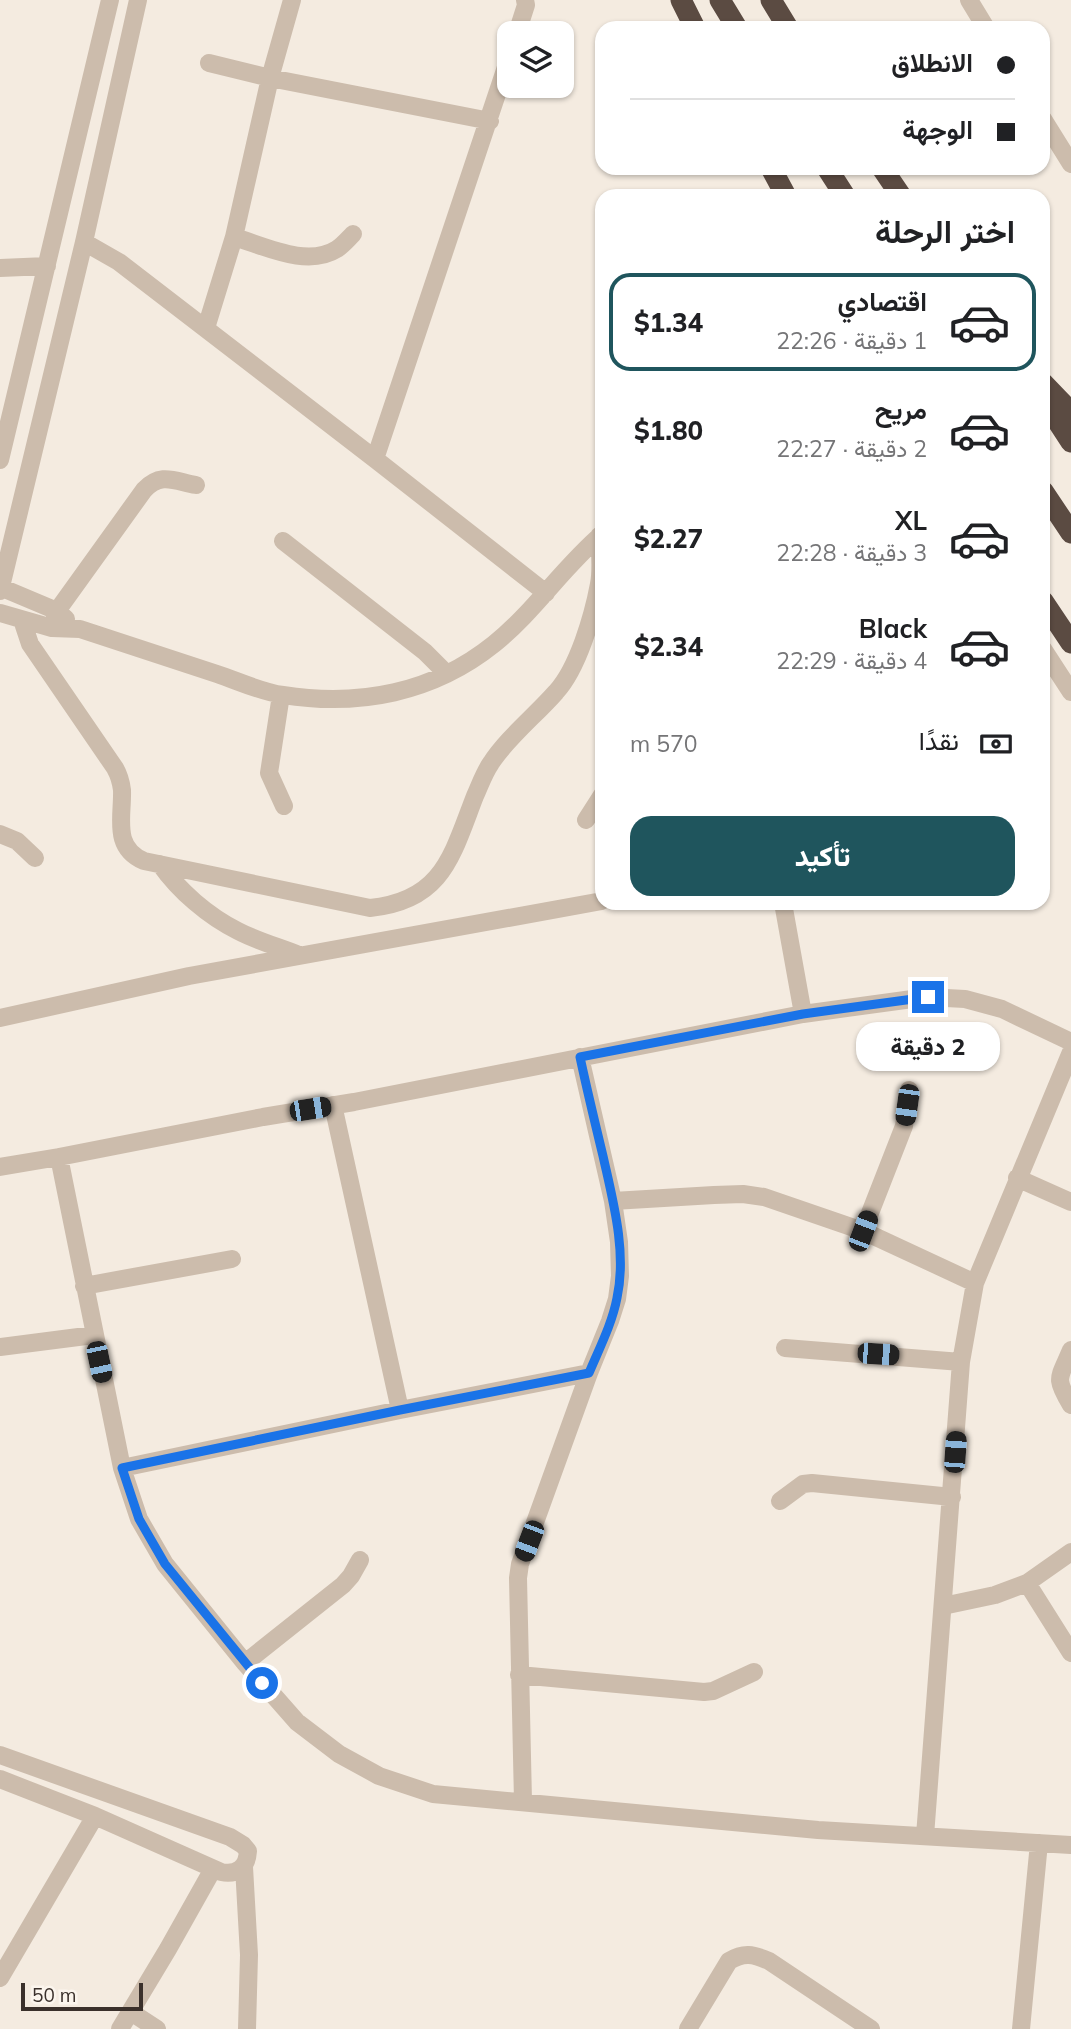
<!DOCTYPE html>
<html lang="ar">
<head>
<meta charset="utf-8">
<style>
	:root { --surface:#fff; --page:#f6f6f6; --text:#202124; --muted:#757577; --line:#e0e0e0; --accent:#1f555d }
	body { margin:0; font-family:Mulish,Vazirmatn,sans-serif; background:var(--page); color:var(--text); direction:rtl; height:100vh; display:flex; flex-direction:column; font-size:26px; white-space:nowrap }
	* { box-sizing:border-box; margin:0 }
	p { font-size:23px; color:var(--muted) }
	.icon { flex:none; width:38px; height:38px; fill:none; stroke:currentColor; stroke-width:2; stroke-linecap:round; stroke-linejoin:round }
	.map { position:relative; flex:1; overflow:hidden; direction:ltr }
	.side { position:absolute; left:595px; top:189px; width:455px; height:721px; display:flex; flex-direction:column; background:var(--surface); border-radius:21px; box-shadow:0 2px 5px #0004; direction:rtl }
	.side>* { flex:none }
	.hud { position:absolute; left:595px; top:21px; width:455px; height:154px; border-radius:21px; box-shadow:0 2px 5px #0004; direction:rtl; display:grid; align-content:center; height:154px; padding:0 35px; background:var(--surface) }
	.buttons { position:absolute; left:497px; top:21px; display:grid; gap:14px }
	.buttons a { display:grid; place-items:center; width:77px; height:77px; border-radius:14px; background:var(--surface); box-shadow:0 2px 5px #0004; font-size:35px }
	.scale { position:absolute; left:21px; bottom:18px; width:122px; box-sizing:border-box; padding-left:7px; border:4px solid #3a302b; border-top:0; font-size:19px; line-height:24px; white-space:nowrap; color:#3a302b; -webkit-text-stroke:5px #fbf5ed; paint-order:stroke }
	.end { position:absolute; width:32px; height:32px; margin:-16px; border:9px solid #1a73e8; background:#fff; box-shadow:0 0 0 4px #fff }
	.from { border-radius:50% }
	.bubble { position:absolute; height:49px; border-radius:21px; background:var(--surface); box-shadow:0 2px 5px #0004; font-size:23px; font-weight:800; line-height:49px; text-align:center; direction:rtl }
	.car { position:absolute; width:21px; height:42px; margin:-21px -10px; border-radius:9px; box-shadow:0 0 5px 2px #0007; background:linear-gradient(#222 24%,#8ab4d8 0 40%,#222 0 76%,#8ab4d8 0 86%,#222 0) }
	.hud b { display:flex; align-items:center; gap:24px; height:66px; font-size:26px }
	.hud b+b { border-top:2px solid var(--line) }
	.hud i { width:18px; height:18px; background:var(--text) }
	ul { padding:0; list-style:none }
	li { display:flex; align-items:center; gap:21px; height:98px; margin:0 14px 10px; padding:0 21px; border:4px solid transparent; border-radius:21px }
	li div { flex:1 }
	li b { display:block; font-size:26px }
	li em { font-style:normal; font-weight:800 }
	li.current { border-color:var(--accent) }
	li>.icon { width:63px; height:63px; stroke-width:1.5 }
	h2 { padding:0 35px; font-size:32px; line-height:84px }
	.pay { display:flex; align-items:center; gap:18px; height:77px; padding:0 35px; font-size:26px }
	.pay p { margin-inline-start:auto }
	.cta { display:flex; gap:14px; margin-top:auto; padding:14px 35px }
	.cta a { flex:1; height:80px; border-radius:21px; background:var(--accent); color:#fff; font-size:28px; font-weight:800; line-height:80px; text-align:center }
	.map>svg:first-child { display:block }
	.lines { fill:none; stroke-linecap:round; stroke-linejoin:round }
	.minor { stroke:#ccbcac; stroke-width:18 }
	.highway { stroke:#5b4b42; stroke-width:21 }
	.route { stroke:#1a73e8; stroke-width:9 }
</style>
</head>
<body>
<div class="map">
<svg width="1071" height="2029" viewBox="0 0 1071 2029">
	<rect width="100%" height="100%" fill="#f4ebe0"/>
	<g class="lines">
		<path class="minor" d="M 969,0 L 986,28
			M 517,33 L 526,5 L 525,0
			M 209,63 L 270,78 L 490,121
			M 1043,119 L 1071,164
			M 234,237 C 265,246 307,268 337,249 C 343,245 348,239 353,234
			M 84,242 L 119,262 L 375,459 L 546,593
			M 0,268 L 47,266
			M 206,328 L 234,237 L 270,78 L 292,0
			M 375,459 L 509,58
			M 0,460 L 110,0
			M 283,541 L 425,652 L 447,674
			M 0,587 L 57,611 L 66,619
			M 0,591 L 84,242 L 138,0
			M 0,613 L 52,628 L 80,629 C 125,644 171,659 217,674 C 238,681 261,692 283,695 C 359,707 433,693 494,644 C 534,612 563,567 602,534
			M 25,621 L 24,626 L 30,644 L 115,768 C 119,775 121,782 122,790 C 123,817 112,847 144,861 L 370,908 C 443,901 452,855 475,796 C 480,785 484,773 491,763 C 507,738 536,715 556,692 C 578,668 593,616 599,584 C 602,568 600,552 599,536
			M 52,628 L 57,611 L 144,490 C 161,472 174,481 196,485
			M 1043,649 L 1071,692
			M 281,695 L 269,773 L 284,806
			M 586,820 L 602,795
			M 0,834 L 17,841 L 35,858
			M 160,864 C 179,891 208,916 238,931 C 257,941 279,947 299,955
			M 783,903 L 803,1014
			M 0,1018 L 189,976 L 602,901
			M 333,1105 L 400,1410
			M 59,1157 L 122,1468 L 139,1519 L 165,1564 L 245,1663 L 297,1722 L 339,1754 L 379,1776 L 433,1794 L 818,1830 L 1071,1845
			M 0,1167 L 59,1157 L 263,1117 L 354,1102 L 803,1014 L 927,997 L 965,999 L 1002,1009 L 1071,1042
			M 1017,1178 L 1071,1202
			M 613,1201 L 714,1195 L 743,1194 L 764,1197 L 863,1231 L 975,1283
			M 863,1231 L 904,1126 L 909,1090
			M 84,1286 L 232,1259
			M 0,1347 L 94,1335
			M 785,1348 L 961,1362
			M 1071,1350 C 1059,1379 1054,1377 1071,1405
			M 122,1468 L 400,1410 L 589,1373
			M 780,1501 L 803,1484 L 812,1483 L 952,1497
			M 1027,1583 L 1071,1653
			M 943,1606 L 995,1595 L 1027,1583 L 1071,1552
			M 245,1663 L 343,1585 L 351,1576 L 360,1560
			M 519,1675 L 704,1692 L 713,1691 L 754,1672
			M 0,1755 L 230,1837 L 243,1845 L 248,1851 C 247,1868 237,1875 221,1872 L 95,1816 L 0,1779
			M 523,1801 L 518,1578 L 520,1564 L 589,1373 L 610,1321 L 617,1299 L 620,1276 L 619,1242 L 613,1201 L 580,1057
			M 925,1836 L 961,1362 L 975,1283 L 1071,1052
			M 244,1867 L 249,1955 L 247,2029
			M 0,1978 L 95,1816
			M 131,2012 L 157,2029
			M 120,2029 L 168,1949 L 213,1869
			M 688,2029 L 729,1961 C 744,1952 753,1954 769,1961 L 871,2029
			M 1021,2029 L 1039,1843"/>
		<path class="highway" d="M 681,0 L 695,28
			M 720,0 L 737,28
			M 771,0 L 788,28
			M 771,168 L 786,196
			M 827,168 L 845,196
			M 882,168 L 901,196
			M 1043,383 L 1071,412
			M 1043,399 L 1071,442
			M 1043,491 L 1071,533
			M 1043,601 L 1071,643"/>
	</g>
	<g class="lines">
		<path class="route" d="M 262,1683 L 165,1564 L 139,1519 L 122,1468 L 400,1410 L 589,1373 C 599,1349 612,1324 617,1298 C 627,1252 613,1201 603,1156 C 595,1123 587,1090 580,1057 L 803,1014 L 928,997"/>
	</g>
</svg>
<div class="buttons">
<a><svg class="icon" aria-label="layers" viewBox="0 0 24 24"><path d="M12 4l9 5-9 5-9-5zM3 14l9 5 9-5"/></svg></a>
</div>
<div class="scale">50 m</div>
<i class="end from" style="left:262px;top:1683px"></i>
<i class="end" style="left:928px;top:997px"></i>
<div class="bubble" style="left:856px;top:1022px;width:144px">2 دقيقة</div>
<i class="car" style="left:907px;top:1105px;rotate:188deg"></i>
<i class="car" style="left:310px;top:1109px;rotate:81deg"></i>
<i class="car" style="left:863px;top:1231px;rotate:21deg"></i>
<i class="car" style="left:878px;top:1354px;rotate:94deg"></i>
<i class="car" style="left:99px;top:1362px;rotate:168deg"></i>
<i class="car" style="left:955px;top:1452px;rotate:4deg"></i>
<i class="car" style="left:529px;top:1541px;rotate:201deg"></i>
<div class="hud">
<b><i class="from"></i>الانطلاق</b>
<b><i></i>الوجهة</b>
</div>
<section class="side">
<h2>اختر الرحلة</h2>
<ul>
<li class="current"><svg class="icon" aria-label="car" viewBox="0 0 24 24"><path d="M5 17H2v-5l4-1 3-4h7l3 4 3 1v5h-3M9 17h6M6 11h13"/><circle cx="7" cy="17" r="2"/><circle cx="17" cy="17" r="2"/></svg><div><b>اقتصادي</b><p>1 دقيقة · 22:26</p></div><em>$1.34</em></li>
<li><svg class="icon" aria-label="car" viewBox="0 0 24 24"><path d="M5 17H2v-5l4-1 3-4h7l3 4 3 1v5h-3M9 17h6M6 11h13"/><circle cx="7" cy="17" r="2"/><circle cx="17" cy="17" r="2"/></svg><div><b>مريح</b><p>2 دقيقة · 22:27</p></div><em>$1.80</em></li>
<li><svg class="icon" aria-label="car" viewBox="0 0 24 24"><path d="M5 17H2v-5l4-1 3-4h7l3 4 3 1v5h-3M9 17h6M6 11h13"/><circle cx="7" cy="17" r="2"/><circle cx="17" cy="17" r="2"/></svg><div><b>XL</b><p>3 دقيقة · 22:28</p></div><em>$2.27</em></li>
<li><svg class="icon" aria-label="car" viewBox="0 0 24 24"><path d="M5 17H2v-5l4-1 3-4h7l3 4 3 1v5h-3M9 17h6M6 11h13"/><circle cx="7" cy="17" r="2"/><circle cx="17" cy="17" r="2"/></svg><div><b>Black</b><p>4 دقيقة · 22:29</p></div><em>$2.34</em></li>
</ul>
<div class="pay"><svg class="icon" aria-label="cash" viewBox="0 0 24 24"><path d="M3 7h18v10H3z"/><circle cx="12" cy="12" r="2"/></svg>نقدًا<p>570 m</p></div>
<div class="cta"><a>تأكيد</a></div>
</section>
</div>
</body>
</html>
